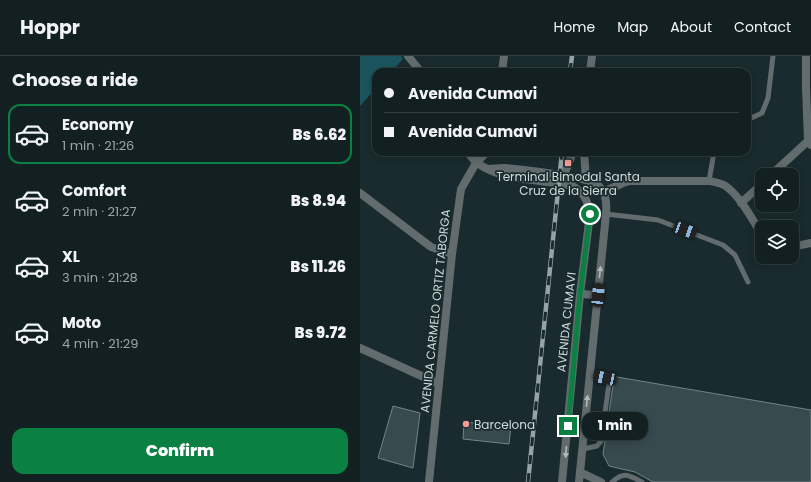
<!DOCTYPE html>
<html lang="en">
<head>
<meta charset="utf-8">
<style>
	:root { --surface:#132022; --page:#202d2f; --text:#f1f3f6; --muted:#9da3a5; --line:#323e40; --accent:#0b8043 }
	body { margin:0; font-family:Poppins,sans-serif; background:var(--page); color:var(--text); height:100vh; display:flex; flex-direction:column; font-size:15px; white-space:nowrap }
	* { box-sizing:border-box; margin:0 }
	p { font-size:13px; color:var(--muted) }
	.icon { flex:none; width:22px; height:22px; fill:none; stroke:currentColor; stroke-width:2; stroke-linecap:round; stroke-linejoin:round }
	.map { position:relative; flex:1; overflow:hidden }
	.details { display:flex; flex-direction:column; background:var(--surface); width:360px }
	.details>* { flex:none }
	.hud { position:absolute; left:12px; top:12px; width:379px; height:88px; border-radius:12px; box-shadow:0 2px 10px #0003,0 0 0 1px var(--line); display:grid; align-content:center; height:88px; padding:0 12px; background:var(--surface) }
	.buttons { position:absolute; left:395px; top:112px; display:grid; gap:8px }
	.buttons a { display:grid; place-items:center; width:44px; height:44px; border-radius:8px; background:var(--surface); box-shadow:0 2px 10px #0003,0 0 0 1px var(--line); font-size:20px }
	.end { position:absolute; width:18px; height:18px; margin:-9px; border:5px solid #0b8043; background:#fff; box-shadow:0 0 0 2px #fff }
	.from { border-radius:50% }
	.bubble { position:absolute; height:28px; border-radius:12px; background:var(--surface); box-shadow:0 2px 10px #0003,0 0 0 1px var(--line); font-size:13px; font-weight:800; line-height:28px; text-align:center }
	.car { position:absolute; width:12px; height:24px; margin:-12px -6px; border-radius:5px; box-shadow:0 0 3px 1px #0007; background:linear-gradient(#222 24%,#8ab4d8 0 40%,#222 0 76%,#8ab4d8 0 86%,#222 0) }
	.hud b { display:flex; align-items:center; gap:14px; height:38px; font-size:15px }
	.hud b+b { border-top:1px solid var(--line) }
	.hud i { width:10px; height:10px; background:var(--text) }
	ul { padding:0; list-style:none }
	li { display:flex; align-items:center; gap:12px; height:60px; margin:0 8px 6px; padding:0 4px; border:2px solid transparent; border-radius:12px }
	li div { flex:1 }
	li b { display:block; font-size:15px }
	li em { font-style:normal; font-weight:800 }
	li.active { border-color:var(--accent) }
	li>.icon { width:36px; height:36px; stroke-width:1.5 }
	h2 { padding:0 12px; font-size:18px; line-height:48px }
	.primary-button { display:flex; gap:8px; margin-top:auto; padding:8px 12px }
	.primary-button a { flex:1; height:46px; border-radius:12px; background:var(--accent); color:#fff; font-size:16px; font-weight:800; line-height:46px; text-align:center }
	header { display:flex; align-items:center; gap:24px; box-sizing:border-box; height:56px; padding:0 20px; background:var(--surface); border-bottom:1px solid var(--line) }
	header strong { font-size:19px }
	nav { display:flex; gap:22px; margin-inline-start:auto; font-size:14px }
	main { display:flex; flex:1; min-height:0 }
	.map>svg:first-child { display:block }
	.green { fill:#1a555d }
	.building { fill:#374a4d; stroke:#708588 }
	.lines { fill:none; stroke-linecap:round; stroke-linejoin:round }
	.service { stroke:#626b6d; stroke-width:5 }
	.minor { stroke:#626b6d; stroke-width:8 }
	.tertiary { stroke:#626b6d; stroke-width:8 }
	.rail-casing { stroke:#96a3a5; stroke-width:4.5 }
	.rail { stroke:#192b2e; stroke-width:3; stroke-dasharray:9; stroke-linecap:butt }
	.oneway { fill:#afb9bb }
	.route { stroke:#0b8043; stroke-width:5 }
	.poi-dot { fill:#f59c90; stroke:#192b2e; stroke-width:1.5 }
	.labels { text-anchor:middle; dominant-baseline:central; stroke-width:3.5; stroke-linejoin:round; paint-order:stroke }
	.poi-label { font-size:12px; fill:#d0dadc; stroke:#192b2e }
	.street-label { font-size:12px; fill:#d0dadc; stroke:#192b2e }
</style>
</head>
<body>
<header>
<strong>Hoppr</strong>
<nav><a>Home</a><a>Map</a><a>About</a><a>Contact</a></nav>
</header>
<main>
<section class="details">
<h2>Choose a ride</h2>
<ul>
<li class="active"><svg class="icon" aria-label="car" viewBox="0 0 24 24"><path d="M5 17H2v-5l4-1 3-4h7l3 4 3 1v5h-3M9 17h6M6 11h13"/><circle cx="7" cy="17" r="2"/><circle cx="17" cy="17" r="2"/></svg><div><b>Economy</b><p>1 min · 21:26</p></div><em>Bs 6.62</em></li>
<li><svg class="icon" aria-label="car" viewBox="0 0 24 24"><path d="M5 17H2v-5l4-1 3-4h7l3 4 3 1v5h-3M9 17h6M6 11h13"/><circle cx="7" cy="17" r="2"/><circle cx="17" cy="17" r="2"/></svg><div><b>Comfort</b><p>2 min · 21:27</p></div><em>Bs 8.94</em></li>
<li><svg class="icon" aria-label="car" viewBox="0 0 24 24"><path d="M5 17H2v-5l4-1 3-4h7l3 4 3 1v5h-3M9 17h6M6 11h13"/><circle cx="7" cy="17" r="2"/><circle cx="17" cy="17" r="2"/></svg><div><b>XL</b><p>3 min · 21:28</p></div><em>Bs 11.26</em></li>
<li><svg class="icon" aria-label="car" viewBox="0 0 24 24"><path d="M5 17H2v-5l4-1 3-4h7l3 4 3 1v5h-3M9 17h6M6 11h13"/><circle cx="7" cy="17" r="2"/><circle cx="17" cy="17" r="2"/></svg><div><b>Moto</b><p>4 min · 21:29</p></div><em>Bs 9.72</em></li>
</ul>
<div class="primary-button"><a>Confirm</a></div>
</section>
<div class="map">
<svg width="451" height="426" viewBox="0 0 451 426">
	<rect width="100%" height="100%" fill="#192b2e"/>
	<path class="green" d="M 0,0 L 41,0 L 43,3 L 31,16 L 16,16 L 16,32 L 0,50 Z"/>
	<path class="building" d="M 251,320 L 451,354 L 451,426 L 293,426 L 275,416 L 249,410 L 243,398 L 253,329 Z
		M 33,350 L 60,357 L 53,412 L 18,402 Z
		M 104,366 L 151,370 L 149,388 L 103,383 Z"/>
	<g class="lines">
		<path class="service" d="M 387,64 L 402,57 L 408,42 L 413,0
			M 349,125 L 354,96
			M 246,158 L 298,164 L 363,189 L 375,199 L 388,226
			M 223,393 L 237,390 L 241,385 L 249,328 C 247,320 237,320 230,319
			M 252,426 C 264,415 269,419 282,426"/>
		<path class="minor" d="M 446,0 L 446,32 L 448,85 L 451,89
			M 142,16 L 144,0
			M 230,16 L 232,0
			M 224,96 L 226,124
			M 204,119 L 213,96
			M 411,119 L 448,85
			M 243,136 L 263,127 L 270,125 L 349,125 C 355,126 362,127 367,131 C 382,143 392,163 402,179
			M 0,137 L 71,191 L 92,198
			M 381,147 L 402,128
			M 432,191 L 451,187
			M 0,292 L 79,328
			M 220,416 L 241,426
			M 69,426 L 92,198 L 101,133 L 116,107 L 127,96"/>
		<path class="tertiary" d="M 48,0 L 61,16
			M 108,96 C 125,126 182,123 213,130 C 224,137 228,145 230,158 L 220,238 L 202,426
			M 128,113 C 133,113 139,112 144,112 C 159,113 229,121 238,129 C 246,136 247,148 246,158 L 219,426
			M 220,238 L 238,239"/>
		<defs>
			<path id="rail" d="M 210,16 L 212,0
				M 168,426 L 202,96"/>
		</defs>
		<use href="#rail" class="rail-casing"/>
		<use href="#rail" class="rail"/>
	</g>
	<defs><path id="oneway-solid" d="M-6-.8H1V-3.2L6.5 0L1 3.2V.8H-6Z"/></defs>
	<g class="oneway">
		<use href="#oneway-solid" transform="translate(240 216) rotate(-84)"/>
		<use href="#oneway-solid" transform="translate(227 345) rotate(-84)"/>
		<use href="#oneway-solid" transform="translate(206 396) rotate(95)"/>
	</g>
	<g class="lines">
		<path class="route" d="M 208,370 L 220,238 L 230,158"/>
	</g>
	<g class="poi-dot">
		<rect x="204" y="103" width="8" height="8" rx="2"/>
		<circle cx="106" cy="368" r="4"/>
	</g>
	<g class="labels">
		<g class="poi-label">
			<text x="208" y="120">Terminal Bimodal Santa<tspan x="208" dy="14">Cruz de la Sierra</tspan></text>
			<text x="114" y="368" text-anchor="start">Barcelona</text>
		</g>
		<g class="street-label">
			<text transform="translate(75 255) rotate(-84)">AVENIDA CARMELO ORTIZ TABORGA</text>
			<text transform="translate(206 266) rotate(-84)">AVENIDA CUMAVI</text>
		</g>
	</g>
</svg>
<div class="buttons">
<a><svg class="icon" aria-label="locate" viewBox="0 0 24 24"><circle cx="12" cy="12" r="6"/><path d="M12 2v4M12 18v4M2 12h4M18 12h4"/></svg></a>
<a><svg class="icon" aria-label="layers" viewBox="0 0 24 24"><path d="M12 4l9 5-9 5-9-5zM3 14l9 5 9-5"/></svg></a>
</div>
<i class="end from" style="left:230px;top:158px"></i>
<i class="end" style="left:208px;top:370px"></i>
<div class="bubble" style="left:222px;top:356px;width:66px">1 min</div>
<i class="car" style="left:325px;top:174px;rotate:110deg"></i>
<i class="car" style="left:238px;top:239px;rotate:6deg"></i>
<i class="car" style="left:245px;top:322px;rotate:282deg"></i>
<div class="hud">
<b><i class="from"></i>Avenida Cumavi</b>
<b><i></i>Avenida Cumavi</b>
</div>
</div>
</main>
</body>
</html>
